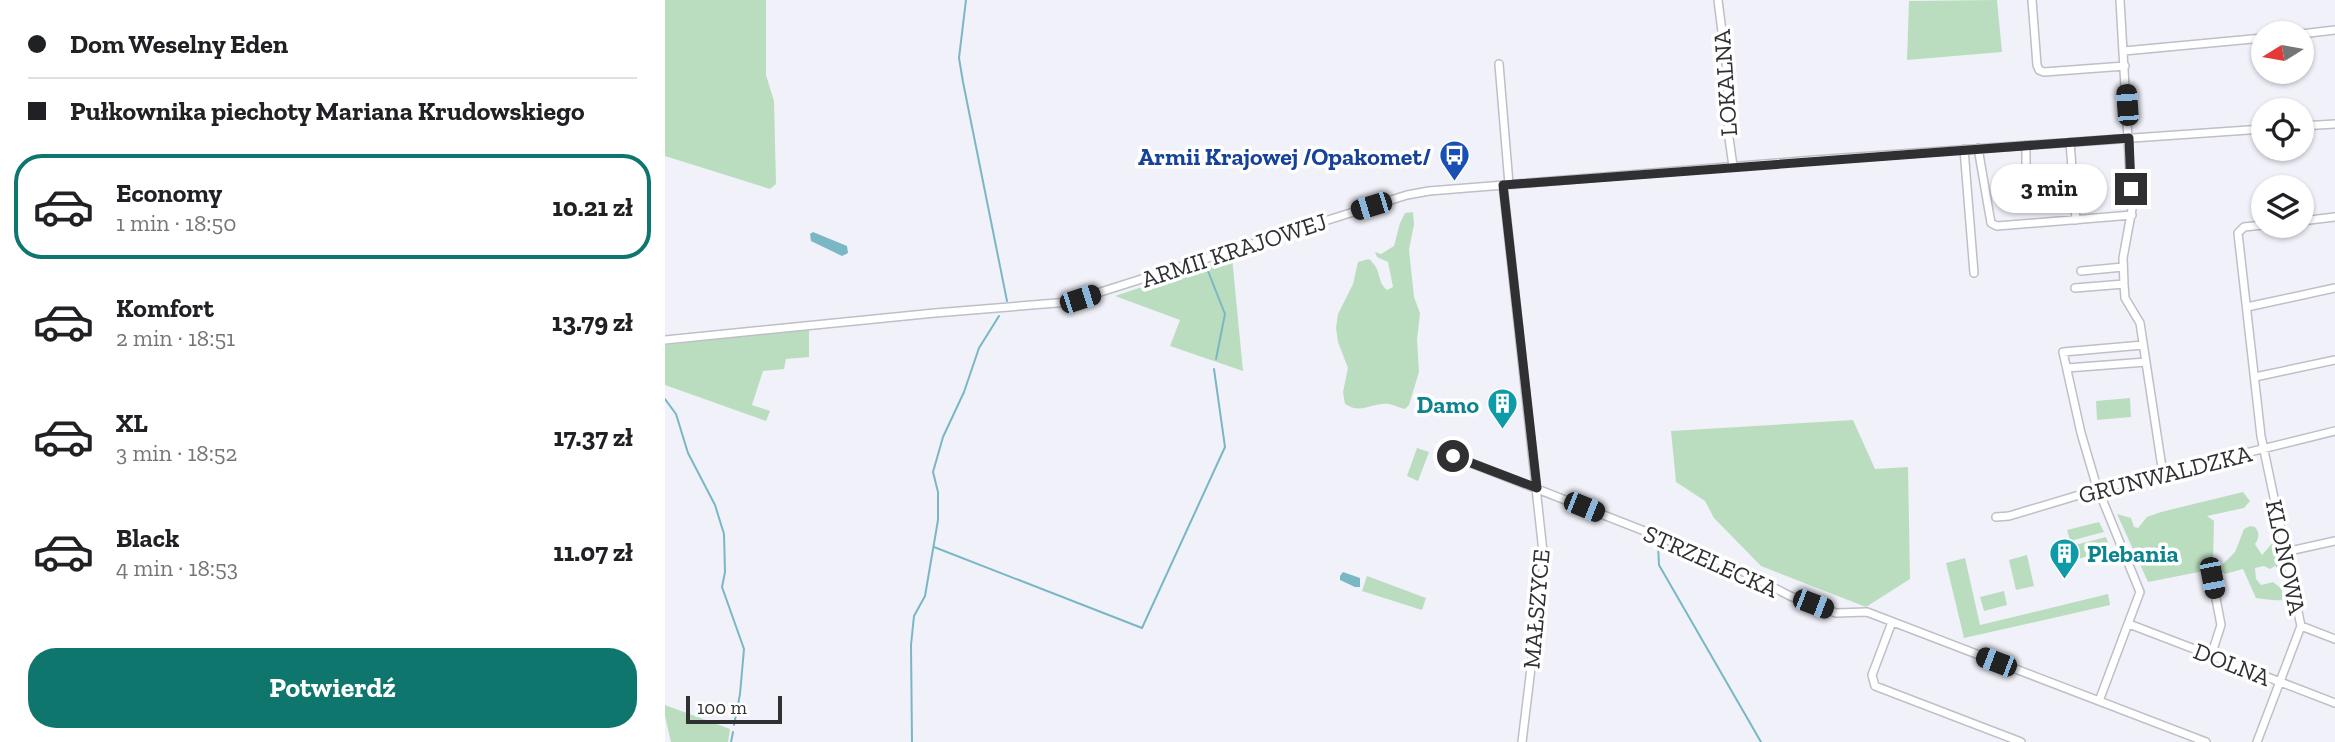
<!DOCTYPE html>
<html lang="pl">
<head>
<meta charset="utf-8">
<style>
	:root { --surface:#fff; --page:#f6f6f6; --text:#202124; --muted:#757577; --line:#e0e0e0; --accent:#0f766e }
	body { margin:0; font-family:"Zilla Slab",serif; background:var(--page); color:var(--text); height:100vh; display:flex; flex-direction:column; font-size:26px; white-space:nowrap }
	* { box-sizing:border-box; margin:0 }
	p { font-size:23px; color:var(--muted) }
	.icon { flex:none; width:38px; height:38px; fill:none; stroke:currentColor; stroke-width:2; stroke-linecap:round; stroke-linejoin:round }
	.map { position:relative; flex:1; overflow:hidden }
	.side { display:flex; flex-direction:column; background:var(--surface); width:665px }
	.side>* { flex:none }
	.guide { display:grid; align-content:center; height:154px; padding:0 28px; background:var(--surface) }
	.needle { width:46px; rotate:259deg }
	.controls { position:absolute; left:1586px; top:21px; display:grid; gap:14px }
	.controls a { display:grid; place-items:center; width:63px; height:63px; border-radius:50%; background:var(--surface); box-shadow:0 2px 5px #0004; font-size:35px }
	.scale { position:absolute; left:21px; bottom:18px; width:96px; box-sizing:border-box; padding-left:7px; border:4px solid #303033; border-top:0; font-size:19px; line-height:24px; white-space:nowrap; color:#303033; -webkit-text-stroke:5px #fff; paint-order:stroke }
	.end { position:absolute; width:32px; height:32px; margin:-16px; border:9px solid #303033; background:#fff; box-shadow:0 0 0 4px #fff }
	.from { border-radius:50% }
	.bubble { position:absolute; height:49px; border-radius:24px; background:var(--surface); box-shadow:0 2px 5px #0004; font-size:23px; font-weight:700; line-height:49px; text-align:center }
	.car { position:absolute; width:21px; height:42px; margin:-21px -10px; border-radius:9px; box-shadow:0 0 5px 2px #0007; background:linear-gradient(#222 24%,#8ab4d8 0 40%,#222 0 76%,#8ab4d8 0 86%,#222 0) }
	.guide b { display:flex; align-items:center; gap:24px; height:66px; font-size:26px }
	.guide b+b { border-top:2px solid var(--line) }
	.guide i { width:18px; height:18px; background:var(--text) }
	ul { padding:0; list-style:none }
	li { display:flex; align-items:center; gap:21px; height:105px; margin:0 14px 10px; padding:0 14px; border:4px solid transparent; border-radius:28px }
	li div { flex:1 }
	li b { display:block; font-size:26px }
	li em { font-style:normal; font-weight:700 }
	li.selected { border-color:var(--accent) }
	li>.icon { width:63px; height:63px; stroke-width:1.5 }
	.button { display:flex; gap:14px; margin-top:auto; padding:14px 28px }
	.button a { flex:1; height:80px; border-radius:28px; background:var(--accent); color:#fff; font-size:28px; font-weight:700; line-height:80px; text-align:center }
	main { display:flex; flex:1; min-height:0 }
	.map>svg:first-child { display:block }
	.green { fill:#bbddbf }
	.water { fill:#7ab7c4 }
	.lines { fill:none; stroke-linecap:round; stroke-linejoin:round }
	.stream { stroke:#7ab7c4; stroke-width:2 }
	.minor-casing { stroke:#bebfc7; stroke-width:10 }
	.minor { stroke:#fff; stroke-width:7 }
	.route { stroke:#303033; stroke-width:9 }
	.labels { text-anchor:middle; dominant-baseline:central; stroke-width:7; stroke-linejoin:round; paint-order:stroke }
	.street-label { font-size:24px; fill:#303033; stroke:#fff }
	.transit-label { font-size:24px; font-weight:bold; fill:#164399; stroke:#fff; text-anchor:end }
	.culture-label { font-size:24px; font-weight:bold; fill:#0d838f; stroke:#fff; text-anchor:end }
</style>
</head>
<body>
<main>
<section class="side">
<div class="guide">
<b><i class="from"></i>Dom Weselny Eden</b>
<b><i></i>Pułkownika piechoty Mariana Krudowskiego</b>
</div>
<ul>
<li class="selected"><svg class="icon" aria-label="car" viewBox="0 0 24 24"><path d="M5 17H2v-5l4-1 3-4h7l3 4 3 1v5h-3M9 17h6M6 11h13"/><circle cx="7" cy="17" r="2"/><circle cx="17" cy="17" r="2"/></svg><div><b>Economy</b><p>1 min · 18:50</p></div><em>10.21 zł</em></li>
<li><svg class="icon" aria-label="car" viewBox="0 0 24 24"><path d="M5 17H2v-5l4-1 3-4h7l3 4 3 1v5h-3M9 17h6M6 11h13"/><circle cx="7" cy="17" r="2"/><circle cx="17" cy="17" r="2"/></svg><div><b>Komfort</b><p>2 min · 18:51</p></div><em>13.79 zł</em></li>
<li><svg class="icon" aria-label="car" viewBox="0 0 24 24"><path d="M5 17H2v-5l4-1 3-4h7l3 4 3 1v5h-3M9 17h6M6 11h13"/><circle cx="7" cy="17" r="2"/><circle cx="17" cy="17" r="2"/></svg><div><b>XL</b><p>3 min · 18:52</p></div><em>17.37 zł</em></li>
<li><svg class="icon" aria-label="car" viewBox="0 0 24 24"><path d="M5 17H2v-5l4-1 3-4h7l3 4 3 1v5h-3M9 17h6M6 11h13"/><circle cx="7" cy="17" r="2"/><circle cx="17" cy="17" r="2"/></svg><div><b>Black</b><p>4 min · 18:53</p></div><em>11.07 zł</em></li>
</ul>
<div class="button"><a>Potwierdź</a></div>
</section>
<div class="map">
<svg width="1670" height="742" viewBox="0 0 1670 742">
	<rect width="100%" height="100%" fill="#f1f1fa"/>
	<path class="green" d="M 0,0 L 101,0 L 101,75 L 109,101 L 111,184 L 105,189 L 0,156 Z
		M 1332,0 L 1337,52 L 1242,60 L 1244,1 Z
		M 748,212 L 749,224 L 744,250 L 749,297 L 755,313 L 752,340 L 754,372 L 744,405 L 740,409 C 735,408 729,405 724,404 C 707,402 696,415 680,404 L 678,392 L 683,368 L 673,342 L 671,328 L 673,314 L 688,284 L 693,262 L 704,259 C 718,271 711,281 722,290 L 728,287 L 723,262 L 712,257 L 710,252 L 716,254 L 729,246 L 735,223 L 740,213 Z
		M 567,257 L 578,371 L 505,346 L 515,320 L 450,296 Z
		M 144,328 L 144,357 L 121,359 L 119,369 L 98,371 L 87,405 L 105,411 L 101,421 L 0,385 L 0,345 Z
		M 1465,398 L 1466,417 L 1432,420 L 1431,401 Z
		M 1188,420 L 1210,469 L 1243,467 L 1245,579 L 1201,607 L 1096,566 L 1049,518 L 1040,501 L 1011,482 L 1006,431 Z
		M 752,448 L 764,452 L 753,481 L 742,476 Z
		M 1578,492 L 1585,501 L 1579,508 L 1542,516 L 1549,521 L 1548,563 L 1544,570 L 1483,582 L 1452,514 L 1466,518 L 1469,527 L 1473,528 L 1482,517 L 1496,512 Z
		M 1434,522 L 1439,532 L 1405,541 L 1402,530 Z
		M 1585,526 L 1590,527 C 1595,533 1594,538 1590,544 L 1597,555 L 1610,540 C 1616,548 1621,563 1617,573 L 1610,566 L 1605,569 L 1599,566 L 1590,568 L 1591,579 L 1596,585 L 1608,582 L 1617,589 L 1617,600 C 1612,601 1598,599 1591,598 L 1578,569 L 1560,574 L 1553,569 L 1570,552 L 1579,529 Z
		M 1441,537 L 1446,551 L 1412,559 L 1409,558 L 1406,546 Z
		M 1362,555 L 1369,586 L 1351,590 L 1344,560 Z
		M 1300,558 L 1315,625 L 1443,594 L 1445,605 L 1299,638 L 1281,563 Z
		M 702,576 L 761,598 L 757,610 L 697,591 Z
		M 1339,591 L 1342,605 L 1319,611 L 1315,597 Z
		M 0,705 L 65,729 L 63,742 L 6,742 L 0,716 Z"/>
	<path class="water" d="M 148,232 L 182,246 L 183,253 L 177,256 L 146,241 L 145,234 Z
		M 678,572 L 695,578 L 695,587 L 690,587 L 675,580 L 675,576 Z"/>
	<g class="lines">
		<path class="stream" d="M 301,0 L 294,58 L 298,82 L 342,301
			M 541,266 L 560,314 L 551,359
			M 0,399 L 11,414 L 23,453 L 50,505 L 59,534 L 60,572 L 57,587 L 79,649 L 75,694 L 69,725
			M 993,544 L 994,565 L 1096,742
			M 269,547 L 477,628 L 560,447 L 549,369
			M 66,742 L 68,732
			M 247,742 L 246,645 L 249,616 L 260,596 L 273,520 L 273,492 L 268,472 L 278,437 L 299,392 L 314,348 L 334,316"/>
		<defs>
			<path id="minor" d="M 1053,0 L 1062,71 L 1064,138 L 1068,166
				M 1367,0 L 1372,65 L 1374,70 L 1379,72 L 1460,66
				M 1455,0 L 1467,209 L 1458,258 L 1459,284 L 1460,298 L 1475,323 L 1498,474
				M 1636,34 L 1670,30
				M 1459,51 L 1598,38
				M 834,64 L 844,184
				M 1636,126 L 1670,124
				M 1405,142 L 1411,220
				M 1313,148 L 1326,223 L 1332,226 L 1467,215
				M 1299,149 L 1309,273
				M 1356,178 L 1361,177 L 1361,145
				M 838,185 L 879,561 L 857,742
				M 1636,221 L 1670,217
				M 1416,271 L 1458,267
				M 1410,288 L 1459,284
				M 1582,307 L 1670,288
				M 0,340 L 270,313 L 404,302 L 742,195 L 764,191 L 1149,160 L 1598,129
				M 1402,368 L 1481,362
				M 1590,377 L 1670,360
				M 788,456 L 1038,554 L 1073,569 L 1125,596 L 1171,613 L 1202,612 L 1541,742
				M 1331,517 L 1344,516 L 1434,489 L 1670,431
				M 1620,552 L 1670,541
				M 1227,622 L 1207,675 L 1210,686 L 1356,742
				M 1464,624 L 1670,703
				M 1636,626 L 1670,639
				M 1546,656 L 1556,625 L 1547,578
				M 1434,701 L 1475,592 L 1431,484 L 1416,433 L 1398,352 L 1478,345
				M 1592,742 L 1636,626 L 1596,436 L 1573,233 L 1579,227 L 1598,225"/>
		</defs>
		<use href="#minor" class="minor-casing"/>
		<use href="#minor" class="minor"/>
	</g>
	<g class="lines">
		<path class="route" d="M 788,456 L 872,488 L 838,185 L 1464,138 L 1466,189"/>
	</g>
	<defs>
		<symbol id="bus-pin" viewBox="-11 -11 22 30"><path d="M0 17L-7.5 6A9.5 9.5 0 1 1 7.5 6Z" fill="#1a4fb4" stroke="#fff"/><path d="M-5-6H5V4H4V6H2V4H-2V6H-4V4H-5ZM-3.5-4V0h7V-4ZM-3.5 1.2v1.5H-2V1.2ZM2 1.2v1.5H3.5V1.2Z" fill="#fff"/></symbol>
		<symbol id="building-pin" viewBox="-11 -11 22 30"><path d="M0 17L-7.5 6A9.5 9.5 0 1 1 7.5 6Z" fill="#0f9aa8" stroke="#fff"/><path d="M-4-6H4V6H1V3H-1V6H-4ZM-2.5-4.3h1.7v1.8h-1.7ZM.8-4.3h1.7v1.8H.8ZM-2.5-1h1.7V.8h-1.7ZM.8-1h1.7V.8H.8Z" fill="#fff"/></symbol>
	</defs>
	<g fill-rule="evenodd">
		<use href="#bus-pin" x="772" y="138" width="35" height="47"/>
		<use href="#building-pin" x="820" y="386" width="35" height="47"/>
		<use href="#building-pin" x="1382" y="536" width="35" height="47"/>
	</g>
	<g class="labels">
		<g class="street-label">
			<text transform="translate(1060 83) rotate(-94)">LOKALNA</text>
			<text transform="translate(569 250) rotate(-18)">ARMII KRAJOWEJ</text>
			<text transform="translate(1500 474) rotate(-14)">GRUNWALDZKA</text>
			<text transform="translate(1621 557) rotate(78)">KLONOWA</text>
			<text transform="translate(1046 561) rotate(24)">STRZELECKA</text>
			<text transform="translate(871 609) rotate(-85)">MAŁSZYCE</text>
			<text transform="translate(1567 664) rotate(21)">DOLNA</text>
		</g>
		<g class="transit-label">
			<text x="766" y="156">Armii Krajowej /Opakomet/</text>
		</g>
		<g class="culture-label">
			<text x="814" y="404">Damo</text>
			<text x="1422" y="553" text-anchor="start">Plebania</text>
		</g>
	</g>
</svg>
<div class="controls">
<a><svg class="needle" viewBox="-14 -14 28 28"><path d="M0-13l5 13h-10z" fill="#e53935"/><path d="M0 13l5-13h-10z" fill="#757577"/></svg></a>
<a><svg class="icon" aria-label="locate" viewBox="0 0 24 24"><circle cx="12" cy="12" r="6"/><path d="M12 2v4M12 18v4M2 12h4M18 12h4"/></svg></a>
<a><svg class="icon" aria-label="layers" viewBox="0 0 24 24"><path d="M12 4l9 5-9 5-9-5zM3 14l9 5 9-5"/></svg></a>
</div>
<div class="scale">100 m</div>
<i class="end from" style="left:788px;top:456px"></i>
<i class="end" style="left:1466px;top:189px"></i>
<div class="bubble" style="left:1326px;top:164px;width:116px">3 min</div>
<i class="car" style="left:1462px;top:105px;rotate:356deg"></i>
<i class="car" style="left:706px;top:206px;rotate:253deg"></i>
<i class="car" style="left:415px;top:299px;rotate:72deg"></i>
<i class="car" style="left:919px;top:507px;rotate:112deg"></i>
<i class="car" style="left:1547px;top:578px;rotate:169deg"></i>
<i class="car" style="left:1148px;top:604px;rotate:111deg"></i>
<i class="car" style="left:1331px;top:662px;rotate:291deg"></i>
</div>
</main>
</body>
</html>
